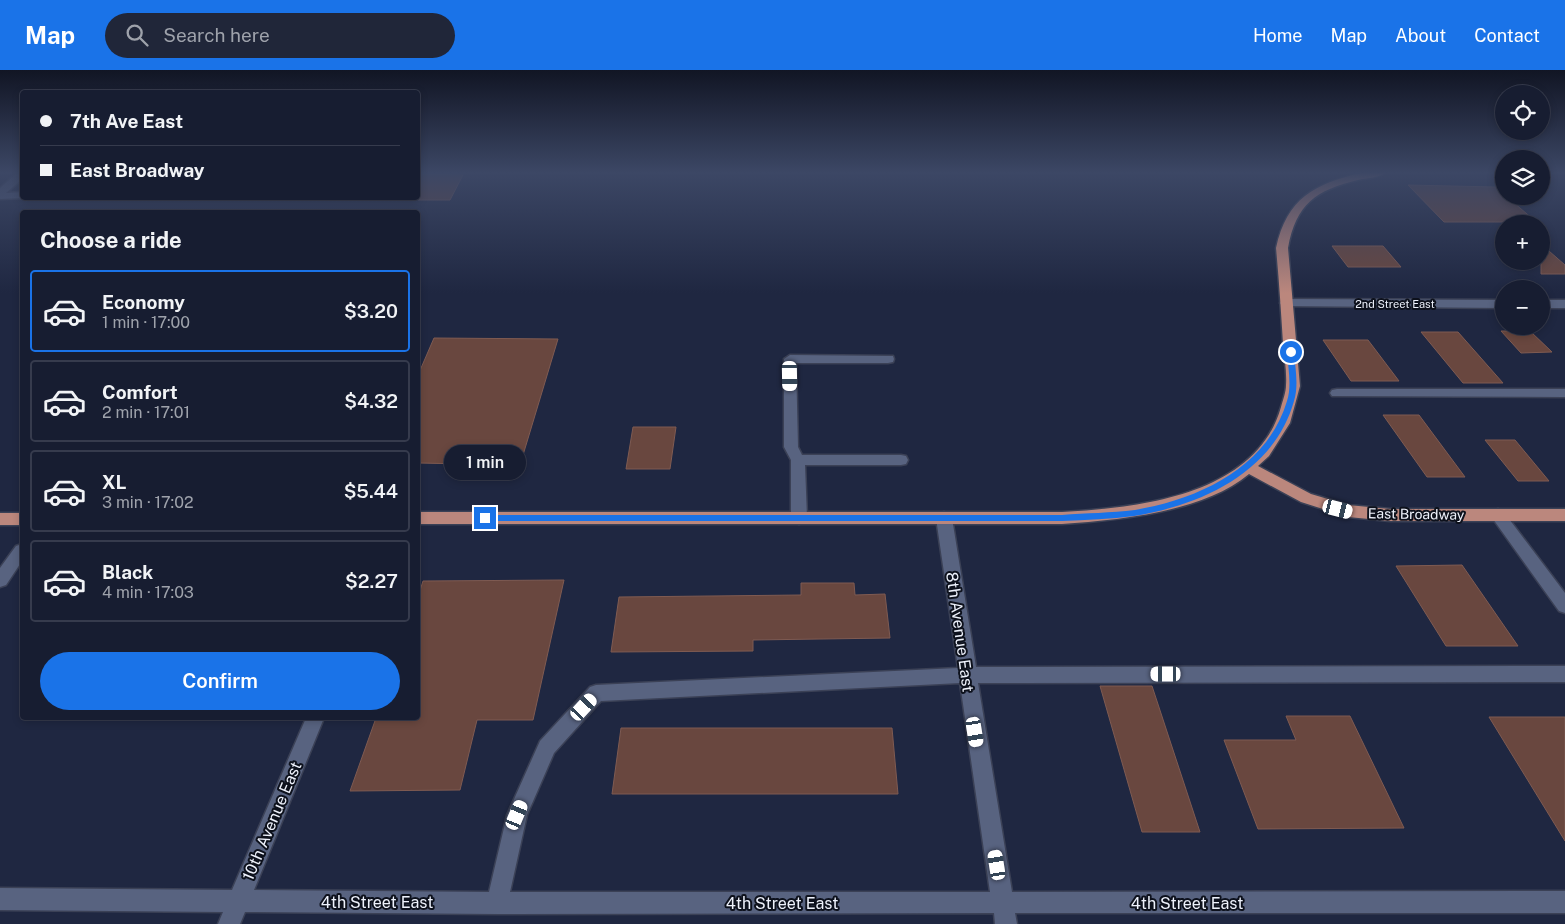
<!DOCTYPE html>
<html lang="en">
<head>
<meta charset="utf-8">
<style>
	:root { --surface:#171d31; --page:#202639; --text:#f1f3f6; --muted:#9ea2ab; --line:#363b4d; --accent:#1a73e8 }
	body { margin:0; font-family:"Public Sans",sans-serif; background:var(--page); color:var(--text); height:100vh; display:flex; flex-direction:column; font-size:19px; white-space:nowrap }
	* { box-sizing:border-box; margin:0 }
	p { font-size:16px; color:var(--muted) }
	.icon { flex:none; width:28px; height:28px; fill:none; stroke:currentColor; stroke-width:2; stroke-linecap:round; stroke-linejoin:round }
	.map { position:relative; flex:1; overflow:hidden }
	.details { position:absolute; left:20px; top:140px; width:400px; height:510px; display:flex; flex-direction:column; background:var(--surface); border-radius:5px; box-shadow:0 2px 8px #0003,0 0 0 1px var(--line) }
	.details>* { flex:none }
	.guide { position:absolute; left:20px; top:20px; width:400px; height:110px; border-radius:5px; box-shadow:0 2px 8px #0003,0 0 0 1px var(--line); display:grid; align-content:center; height:110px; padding:0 20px; background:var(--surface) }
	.controls { position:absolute; left:1495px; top:15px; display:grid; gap:10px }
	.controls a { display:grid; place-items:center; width:55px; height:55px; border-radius:50%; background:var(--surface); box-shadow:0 2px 8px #0003,0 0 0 1px var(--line); font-size:25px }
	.end { position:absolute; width:22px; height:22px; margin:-11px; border:6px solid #1a73e8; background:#fff; box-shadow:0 0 0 2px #fff }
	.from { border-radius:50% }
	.bubble { position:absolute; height:35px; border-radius:18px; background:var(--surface); box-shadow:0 2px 8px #0003,0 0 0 1px var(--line); font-size:16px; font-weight:600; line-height:35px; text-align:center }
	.car { position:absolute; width:15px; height:30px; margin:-15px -8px; border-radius:6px; box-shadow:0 0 4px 1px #0007; background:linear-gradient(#fff 24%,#345 0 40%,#fff 0 76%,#345 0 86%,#fff 0) }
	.guide b { display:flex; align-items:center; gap:18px; height:48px; font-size:19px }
	.guide b+b { border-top:1px solid var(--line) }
	.guide i { width:12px; height:12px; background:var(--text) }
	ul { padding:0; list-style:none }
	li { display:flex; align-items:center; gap:15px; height:82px; margin:0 10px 8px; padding:0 10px; border:2px solid var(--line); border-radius:5px }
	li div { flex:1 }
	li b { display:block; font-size:19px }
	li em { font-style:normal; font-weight:600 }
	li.selected { border-color:var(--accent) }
	li>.icon { width:45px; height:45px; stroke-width:1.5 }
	h2 { padding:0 20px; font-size:22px; line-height:60px }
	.button { display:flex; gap:10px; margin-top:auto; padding:10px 20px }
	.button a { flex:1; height:58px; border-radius:30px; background:var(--accent); color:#fff; font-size:20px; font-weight:600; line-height:58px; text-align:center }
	header { display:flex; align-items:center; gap:30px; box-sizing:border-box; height:70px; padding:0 25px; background:var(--accent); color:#fff }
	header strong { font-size:24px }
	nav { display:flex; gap:28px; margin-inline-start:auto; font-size:18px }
	.search { width:350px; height:45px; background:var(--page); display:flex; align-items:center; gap:12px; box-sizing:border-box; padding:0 18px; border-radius:28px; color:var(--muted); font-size:19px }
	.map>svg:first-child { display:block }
	.building { fill:#69473f; stroke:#7f5b52 }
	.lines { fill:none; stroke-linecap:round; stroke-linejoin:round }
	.minor-casing { stroke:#3b4156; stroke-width:3 }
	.major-casing { stroke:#3b4156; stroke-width:3 }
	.minor { fill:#586380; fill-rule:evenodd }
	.major { fill:#bb877d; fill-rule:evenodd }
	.route { fill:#1a73e8 }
	.labels { text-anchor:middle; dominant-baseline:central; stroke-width:4; stroke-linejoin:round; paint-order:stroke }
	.far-street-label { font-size:11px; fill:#eef2fc; stroke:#0d111c }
	.street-label { font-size:14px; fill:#eef2fc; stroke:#0d111c }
	.near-street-label { font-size:16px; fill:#eef2fc; stroke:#0d111c }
</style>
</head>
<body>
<header>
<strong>Map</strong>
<div class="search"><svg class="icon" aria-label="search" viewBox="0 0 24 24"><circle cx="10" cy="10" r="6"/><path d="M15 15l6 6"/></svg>Search here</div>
<nav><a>Home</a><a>Map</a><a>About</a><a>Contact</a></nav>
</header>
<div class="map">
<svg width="1565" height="854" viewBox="0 0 1565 854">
	<rect width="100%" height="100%" fill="#1f2741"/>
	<path class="building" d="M 418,104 L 463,105 L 450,130 L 418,130 Z
		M 1408,115 L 1496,117 L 1504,126 L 1506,126 L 1534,150 L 1515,150 L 1517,152 L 1444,152 Z
		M 1541,174 L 1565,195 L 1565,204 L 1541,204 Z
		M 1332,176 L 1383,176 L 1401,197 L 1348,197 Z
		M 1501,261 L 1530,261 L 1552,282 L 1521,283 Z
		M 1421,262 L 1458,262 L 1503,313 L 1463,313 Z
		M 434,268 L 558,269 L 520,395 L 418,393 L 418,305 Z
		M 1323,270 L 1368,270 L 1399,311 L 1351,311 Z
		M 1383,345 L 1419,345 L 1465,407 L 1427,407 Z
		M 633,357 L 676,357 L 670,399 L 626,399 Z
		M 1485,370 L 1515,370 L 1549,411 L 1518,411 Z
		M 1462,495 L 1518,576 L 1446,576 L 1396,496 Z
		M 564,510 L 533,650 L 477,650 L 460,720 L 350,721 L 376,648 L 418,648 L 418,527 L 423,511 Z
		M 801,513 L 854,513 L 855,525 L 885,524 L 890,568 L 753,570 L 753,581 L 611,582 L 619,527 L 801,525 Z
		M 1100,616 L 1152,616 L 1200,762 L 1142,762 Z
		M 1286,646 L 1350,646 L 1404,758 L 1258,759 L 1224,670 L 1296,670 Z
		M 1489,647 L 1565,647 L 1565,771 Z
		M 621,658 L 892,658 L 898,724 L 612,724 Z"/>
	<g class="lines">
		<defs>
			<path id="minor" d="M 17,103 L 22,103 L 22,109 L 6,123 L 22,122 L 22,128 L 24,128 L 0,129 L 0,118 Z
				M 1286,229 L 1504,230 L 1504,238 L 1282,236 L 1280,233 L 1282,230 Z
				M 1541,230 L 1565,230 L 1565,238 L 1541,238 Z
				M 790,285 L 893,286 L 894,289 L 893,292 L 888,293 L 796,293 L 798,377 L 802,385 L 901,385 L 906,386 L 908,390 L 906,394 L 901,395 L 805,395 L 807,448 L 804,452 L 799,454 L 794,452 L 791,448 L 791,390 L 784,377 L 784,289 Z
				M 1337,319 L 1565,319 L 1565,327 L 1332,326 L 1330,323 L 1332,320 Z
				M 1498,439 L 1503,441 L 1565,523 L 1565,543 L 1559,541 L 1493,449 L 1490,445 L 1493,441 Z
				M 944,442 L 949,444 L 952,448 L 976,597 L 1565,596 L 1565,612 L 978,613 L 1012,822 L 1565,821 L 1565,843 L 1015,843 L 1017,854 L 995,854 L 994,843 L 497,844 L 245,842 L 240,854 L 218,854 L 223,842 L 0,840 L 0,818 L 232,820 L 306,648 L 324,648 L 254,820 L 489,822 L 507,745 L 540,671 L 590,617 L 596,615 L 958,598 L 936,448 L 939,444 ZM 960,613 L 990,822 L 510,822 L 527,745 L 554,683 L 601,631 Z
				M 22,474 L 22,491 L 6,515 L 0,517 L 0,498 L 16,476 Z"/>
			<path id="major" d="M 1361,103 L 1385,103 C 1378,108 1367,108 1358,110 C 1316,120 1296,134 1288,178 L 1300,316 L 1290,353 L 1269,386 L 1258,396 L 1311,424 L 1348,435 L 1390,439 L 1565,439 L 1565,451 L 1390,451 L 1348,447 L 1301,432 L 1249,404 C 1204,442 1119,450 1062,454 L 418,454 L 418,442 L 1062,442 C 1138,438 1256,426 1281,337 C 1283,330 1286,322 1286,315 C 1287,301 1284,287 1283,273 C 1281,241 1279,210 1276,178 C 1287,128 1314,114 1361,103 Z
				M 0,443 L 22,443 L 22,455 L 0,455 Z"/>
		</defs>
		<use href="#minor" class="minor-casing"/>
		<use href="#major" class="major-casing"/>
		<use href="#minor" class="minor"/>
		<use href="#major" class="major"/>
	</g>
	<linearGradient id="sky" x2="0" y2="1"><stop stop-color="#111524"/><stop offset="0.46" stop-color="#3c4765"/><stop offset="1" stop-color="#3c4765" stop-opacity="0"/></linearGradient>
	<rect width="1565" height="223" fill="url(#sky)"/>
	<path class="route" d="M 1291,279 L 1294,282 C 1295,297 1299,315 1294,331 C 1274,402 1202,435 1134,446 C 1111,449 1086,450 1062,451 L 485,451 L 481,448 L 485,445 L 1062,445 C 1086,443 1111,443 1135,440 C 1199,429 1267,398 1287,331 C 1292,316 1288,297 1287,282 Z"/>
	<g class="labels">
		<g class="far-street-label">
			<text x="1395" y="234">2nd Street East</text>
		</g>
		<g class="street-label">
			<text transform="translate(1416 444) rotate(1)">East Broadway</text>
		</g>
		<g class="near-street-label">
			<text transform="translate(960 562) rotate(82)">8th Avenue East</text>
			<text transform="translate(272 751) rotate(-67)">10th Avenue East</text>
			<text x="377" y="832">4th Street East</text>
			<text x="782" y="833">4th Street East</text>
			<text x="1187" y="833">4th Street East</text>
		</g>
	</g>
</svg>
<div class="controls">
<a><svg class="icon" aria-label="locate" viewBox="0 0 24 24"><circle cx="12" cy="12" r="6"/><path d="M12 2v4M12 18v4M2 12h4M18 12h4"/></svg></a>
<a><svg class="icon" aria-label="layers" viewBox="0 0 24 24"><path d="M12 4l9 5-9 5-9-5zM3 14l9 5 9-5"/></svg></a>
<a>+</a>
<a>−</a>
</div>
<i class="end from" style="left:1291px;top:282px"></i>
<i class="end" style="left:485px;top:448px"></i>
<div class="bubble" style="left:444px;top:375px;width:82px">1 min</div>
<i class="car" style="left:790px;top:306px;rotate:179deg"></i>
<i class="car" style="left:1338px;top:439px;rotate:104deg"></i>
<i class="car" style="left:1166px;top:604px;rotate:270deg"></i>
<i class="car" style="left:584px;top:637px;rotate:43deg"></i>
<i class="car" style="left:975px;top:662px;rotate:171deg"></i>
<i class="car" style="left:517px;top:745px;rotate:23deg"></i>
<i class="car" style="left:997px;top:795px;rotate:351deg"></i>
<div class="guide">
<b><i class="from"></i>7th Ave East</b>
<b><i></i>East Broadway</b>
</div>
<section class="details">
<h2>Choose a ride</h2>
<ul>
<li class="selected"><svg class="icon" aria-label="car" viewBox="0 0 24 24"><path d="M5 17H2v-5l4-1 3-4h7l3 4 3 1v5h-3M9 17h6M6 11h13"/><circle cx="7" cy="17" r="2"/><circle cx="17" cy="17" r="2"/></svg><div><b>Economy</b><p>1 min · 17:00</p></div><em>$3.20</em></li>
<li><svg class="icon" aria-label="car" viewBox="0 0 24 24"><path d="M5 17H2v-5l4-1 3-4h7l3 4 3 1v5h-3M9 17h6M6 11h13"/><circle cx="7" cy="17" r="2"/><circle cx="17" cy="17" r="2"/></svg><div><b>Comfort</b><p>2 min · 17:01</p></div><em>$4.32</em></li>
<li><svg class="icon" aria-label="car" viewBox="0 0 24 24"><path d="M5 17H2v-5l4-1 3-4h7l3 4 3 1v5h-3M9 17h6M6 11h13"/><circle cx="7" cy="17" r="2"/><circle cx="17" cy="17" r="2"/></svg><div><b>XL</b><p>3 min · 17:02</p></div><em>$5.44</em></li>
<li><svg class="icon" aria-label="car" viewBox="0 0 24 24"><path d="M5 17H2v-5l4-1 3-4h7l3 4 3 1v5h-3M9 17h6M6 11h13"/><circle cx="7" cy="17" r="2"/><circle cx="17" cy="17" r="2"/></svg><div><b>Black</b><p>4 min · 17:03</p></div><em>$2.27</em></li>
</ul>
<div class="button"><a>Confirm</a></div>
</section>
</div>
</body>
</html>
